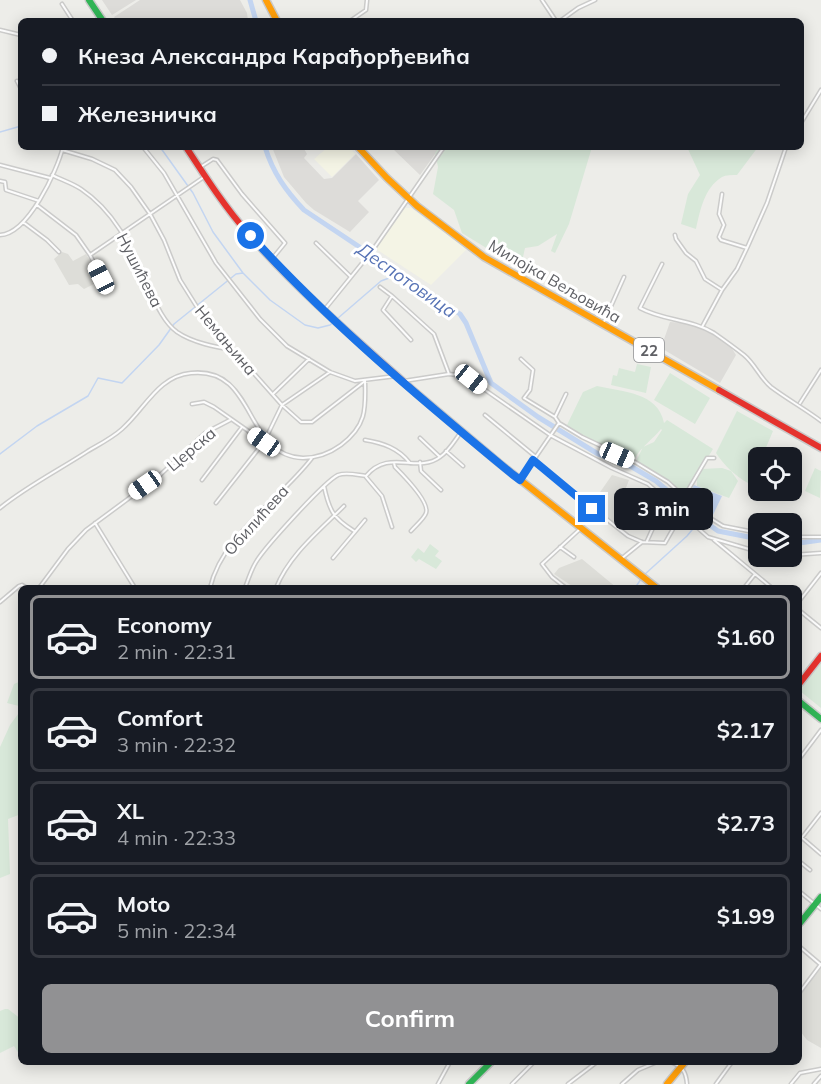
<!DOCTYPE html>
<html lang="en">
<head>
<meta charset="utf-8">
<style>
	:root { --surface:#171b24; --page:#242831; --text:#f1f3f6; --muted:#9ea1a6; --line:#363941; --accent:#919193 }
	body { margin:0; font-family:Mulish,sans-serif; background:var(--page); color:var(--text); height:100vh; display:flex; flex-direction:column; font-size:22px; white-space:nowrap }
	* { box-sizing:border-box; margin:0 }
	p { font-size:20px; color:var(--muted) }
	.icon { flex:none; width:33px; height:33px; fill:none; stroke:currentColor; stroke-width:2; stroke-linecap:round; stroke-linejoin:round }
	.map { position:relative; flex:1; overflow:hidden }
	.sheet { position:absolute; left:18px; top:585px; width:784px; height:480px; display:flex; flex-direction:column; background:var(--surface); border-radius:9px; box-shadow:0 3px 15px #0003 }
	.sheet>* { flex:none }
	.guide { position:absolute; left:18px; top:18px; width:786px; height:132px; border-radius:9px; box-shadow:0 3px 15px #0003; display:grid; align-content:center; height:132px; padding:0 24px; background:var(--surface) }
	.buttons { position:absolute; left:748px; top:447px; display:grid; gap:12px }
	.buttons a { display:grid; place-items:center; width:54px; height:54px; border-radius:9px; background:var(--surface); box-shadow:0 3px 15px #0003; font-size:30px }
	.end { position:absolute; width:27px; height:27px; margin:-14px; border:8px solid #1a73e8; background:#fff; box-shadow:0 0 0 3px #fff }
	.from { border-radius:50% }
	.bubble { position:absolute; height:42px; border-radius:9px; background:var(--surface); box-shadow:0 3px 15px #0003; font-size:20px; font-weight:700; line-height:42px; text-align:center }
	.car { position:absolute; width:18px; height:36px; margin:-18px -9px; border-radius:8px; box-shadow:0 0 4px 2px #0007; background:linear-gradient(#fff 24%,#345 0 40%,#fff 0 76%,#345 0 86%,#fff 0) }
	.guide b { display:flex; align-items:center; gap:21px; height:57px; font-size:22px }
	.guide b+b { border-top:2px solid var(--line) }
	.guide i { width:15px; height:15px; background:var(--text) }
	ul { padding:10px 0 0; list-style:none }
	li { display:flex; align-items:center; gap:18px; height:84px; margin:0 12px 9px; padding:0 12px; border:3px solid var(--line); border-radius:9px }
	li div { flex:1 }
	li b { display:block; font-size:22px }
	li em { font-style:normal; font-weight:700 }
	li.current { border-color:var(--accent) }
	li>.icon { width:54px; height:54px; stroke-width:1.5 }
	.cta { display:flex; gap:12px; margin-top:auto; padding:12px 24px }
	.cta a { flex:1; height:69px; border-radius:9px; background:var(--accent); color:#fff; font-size:24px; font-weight:700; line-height:69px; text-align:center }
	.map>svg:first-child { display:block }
	.commercial { fill:#f4f4e5 }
	.industrial { fill:#dddcd9 }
	.education { fill:#ddddd8 }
	.green { fill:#d8e8d9 }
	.water { fill:#c3d5f1 }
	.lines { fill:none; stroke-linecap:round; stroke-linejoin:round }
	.stream { stroke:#c3d5f1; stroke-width:1.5 }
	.river { stroke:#c3d5f1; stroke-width:5 }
	.street-casing { stroke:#cbcbca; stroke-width:5 }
	.fast-casing { stroke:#c9c9c9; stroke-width:9 }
	.slow-casing { stroke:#c9c9c9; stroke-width:9 }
	.jam-casing { stroke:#c9c9c9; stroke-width:9 }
	.street { stroke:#fcfcfc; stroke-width:2 }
	.fast { stroke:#30b455; stroke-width:6 }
	.slow { stroke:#ff9f0a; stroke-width:6 }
	.jam { stroke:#e5322d; stroke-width:6 }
	.route { stroke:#1a73e8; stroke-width:8 }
	.labels { text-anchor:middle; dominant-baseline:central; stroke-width:6; stroke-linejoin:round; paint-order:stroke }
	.shield { fill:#fff; stroke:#8f9093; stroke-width:1.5 }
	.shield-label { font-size:15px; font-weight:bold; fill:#5f6065 }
	.street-label { font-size:16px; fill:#5f6065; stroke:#fff }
	.water-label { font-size:18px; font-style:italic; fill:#5773b5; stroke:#fff }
</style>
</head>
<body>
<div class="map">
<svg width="821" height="1084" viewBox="0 0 821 1084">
	<rect width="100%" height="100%" fill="#edede9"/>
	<path class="commercial" d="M 328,147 L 350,147 L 355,154 L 332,177 L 314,159 Z
		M 405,208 L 411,208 L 467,249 L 431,285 L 376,249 Z"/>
	<path class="industrial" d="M 102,0 L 136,0 L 112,15 Z
		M 140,0 L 240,0 L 247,13 L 248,21 L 117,21 L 114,17 Z
		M 272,147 L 303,147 L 307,154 L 304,158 L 324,179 L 332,178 L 356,154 L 379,180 L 358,201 L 369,212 L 350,232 L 314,210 L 306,203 L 284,177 Z
		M 395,147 L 440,147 L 420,175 L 393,149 Z
		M 670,322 L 696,324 L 715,334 L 729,344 L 736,355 L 720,383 L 661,348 Z"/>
	<path class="education" d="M 62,252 L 68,254 L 73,261 L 86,254 L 102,280 L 84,289 L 78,284 L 69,285 L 54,259 Z
		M 612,475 L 629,480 L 621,501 L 623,506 L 620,515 L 612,522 L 591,505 Z
		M 582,559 L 617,588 L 575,588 L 554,574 L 559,568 Z
		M 821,968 L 821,1048 L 807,1040 L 800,1031 L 800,995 Z"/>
	<path class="green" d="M 440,147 L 592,147 L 569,224 L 555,253 L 551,251 L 557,234 L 538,246 L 525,248 L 523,257 L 529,260 L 522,270 L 462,233 L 454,210 L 433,194 L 438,167 L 435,153 Z
		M 687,147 L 758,147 L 737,175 C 732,175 726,175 722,177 C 704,188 700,211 696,229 L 681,224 L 688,194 L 700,175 Z
		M 637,364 L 651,367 L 646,393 L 611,385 L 613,375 L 617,376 L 619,368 L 635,372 Z
		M 670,373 L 710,398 L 695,424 L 654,400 Z
		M 597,386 C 623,392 658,392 664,423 L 667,420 L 713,449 L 686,493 L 636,461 L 643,447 L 654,442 L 662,430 L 661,429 C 652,440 642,446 635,458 L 624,454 L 623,455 L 575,431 L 567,425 L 583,392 Z
		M 737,411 L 773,431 L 762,457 L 759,458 L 759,465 L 752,481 L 748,483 C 735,476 724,465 716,453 Z
		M 722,468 L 731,471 L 738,481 L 729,498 L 697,486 L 697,476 L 702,469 Z
		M 815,468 L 821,471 L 820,498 L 805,491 Z
		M 430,544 L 439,551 L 435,556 L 442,561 L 436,569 L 419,559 L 416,562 L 411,557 L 418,548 L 424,553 Z
		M 821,661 L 821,708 L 800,691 L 800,688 Z
		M 21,681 L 21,708 L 19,706 L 7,703 L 14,684 Z
		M 21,710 L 21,814 L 8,819 L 10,874 L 0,878 L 0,747 L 10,725 Z
		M 5,1009 L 8,1009 L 21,1019 L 21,1057 L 14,1046 L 0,1053 L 0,1011 Z"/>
	<path class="water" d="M 694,485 L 722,496 L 712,517 L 687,496 Z"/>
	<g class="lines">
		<path class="stream" d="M 0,132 L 21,126
			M 160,147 L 193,193 L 213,232 L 243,273 L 270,300 L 305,325 L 318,328 L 330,325 L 381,281 L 389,278 L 408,279
			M 0,454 L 37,426 L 88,396 L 98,378 L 122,383 L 159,345 L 174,324 L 236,274 L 243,273
			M 644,575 L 687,536 L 701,519
			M 635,588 L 641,579"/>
		<path class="river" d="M 250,0 L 256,21
			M 265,147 C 273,173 286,191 304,210 L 460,314 L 466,323 L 491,383 L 538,417 L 598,454 L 632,467 L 656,481 L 701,519 L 718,531 L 759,539
			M 792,544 L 821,540"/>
		<defs>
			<path id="street" d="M 542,0 L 556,21
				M 62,4 L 73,21
				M 350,21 L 366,10 L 367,0
				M 560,21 L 578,8 L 595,0
				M 0,30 L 21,35
				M 17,81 L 21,89
				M 801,123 L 821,90
				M 143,147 L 164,173 L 216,263 L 260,319 L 287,346 L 330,372 L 355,381 L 396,376
				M 62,150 L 92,159 L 115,170 L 131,187 L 150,214 L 164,240 L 180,280 L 202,315 L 282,405 L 301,422 L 312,422 L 365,381
				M 0,165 L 50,178
				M 199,168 L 213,159 L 217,160 L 242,194 L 285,243 L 272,259
				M 52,175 C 62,180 72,183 81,189 C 114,211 131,246 146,282 C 154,299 162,321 177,332 C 193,343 216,347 234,350
				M 0,181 L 5,182 L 6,190 L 39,201
				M 722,194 L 719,214 L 724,225 L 719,237 L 721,240 L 747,248
				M 37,205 L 76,235 L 90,255 L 101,277
				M 23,222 L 47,240 L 59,252
				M 0,235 C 28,234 57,171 63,147
				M 675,235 L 676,239 L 686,253 L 696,261 L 705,279 L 722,290
				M 316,243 L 350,276
				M 90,255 L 204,177
				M 662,264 L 640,308 C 664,321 691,319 714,333 C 724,340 735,348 744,355 C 755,364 760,378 771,387 C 787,399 805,409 821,421
				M 380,287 L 392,296 L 383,310 L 411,340
				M 392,296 L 434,334 L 449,374
				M 325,309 L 372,251 L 444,147
				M 603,324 L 624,277
				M 702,327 L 722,290 L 737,269 L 747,248 L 767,203 L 786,147
				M 521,359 L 533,370 L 530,390 L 524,398 L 555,417 L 559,423 L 582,437 L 635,462 L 668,482 L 702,513 L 723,526 L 759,533
				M 404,381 L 449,374 L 465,376 L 550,435 L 612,468 L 648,484 L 708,537 L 759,552
				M 273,394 L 309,359
				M 800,403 L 821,370
				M 192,404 L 204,402 L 214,407 L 264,442 L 282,405 L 330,372
				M 485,415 L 536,457
				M 555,417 L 566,394
				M 420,438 L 440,457
				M 365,440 C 383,443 398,448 410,463
				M 446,451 L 463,466
				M 533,461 L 628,536 L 642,542 L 665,543 L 681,515
				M 420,462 L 421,471 L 441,490
				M 394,463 L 395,467 C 403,475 430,502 426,513 C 424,519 415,526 411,531
				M 366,477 L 382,496 L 392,527
				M 202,480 L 242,427
				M 520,480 L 559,423
				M 324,486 C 329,510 333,518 354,531
				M 684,497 L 707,458 L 714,458
				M 216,503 L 264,442
				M 0,508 C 27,486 59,470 88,451 C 100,444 112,438 122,429 C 145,409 158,376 191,373 C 257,366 243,456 303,458 C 316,458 330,453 341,445 C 366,426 366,410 365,381
				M 95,523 L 135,588
				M 578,525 L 592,509
				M 792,537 L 821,537
				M 714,540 L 772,588
				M 647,541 L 657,519 L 669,502
				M 560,547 L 574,557
				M 792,555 L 821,553
				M 333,558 L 365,520
				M 621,559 L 642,542
				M 39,588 L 68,549 L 86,530 L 159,476 L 205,433 L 230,420
				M 210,588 C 222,535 280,500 312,458
				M 245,588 C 248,580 251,570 256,562 C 265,547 324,482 338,475 C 347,472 357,475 366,476 C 389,448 417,474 440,457 C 449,451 455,440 461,432
				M 276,588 C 289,555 319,531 344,506
				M 566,588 L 552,577 L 542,564 L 580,529
				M 744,588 L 755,574
				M 800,600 L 821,573
				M 0,602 L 19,586 L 22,585 L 27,588
				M 800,611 L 821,628
				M 800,758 L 821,730
				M 800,836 L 821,854
				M 800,840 L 821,813
				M 800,862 L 810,870
				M 800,892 L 821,909
				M 800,947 L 820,964
				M 800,992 L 821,964
				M 670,1062 C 682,1066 686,1071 687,1084
				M 438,1084 L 450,1062
				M 512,1084 L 534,1062
				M 568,1084 L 597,1062
				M 622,1084 L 638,1070 L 657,1062
				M 716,1084 L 732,1062
				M 791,1084 L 800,1073 L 821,1069
				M 814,1084 L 821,1076"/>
			<path id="fast" d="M 89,0 L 103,21
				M 800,702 L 821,719
				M 800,923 L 821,897
				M 469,1084 L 491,1062"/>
			<path id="slow" d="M 266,0 L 277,21
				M 358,147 L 387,178 L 417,206 L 484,257 L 719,390
				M 416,393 L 499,463 L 657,588
				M 667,1084 L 685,1062"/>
			<path id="jam" d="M 186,147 C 205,176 224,206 247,232 C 296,289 360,343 416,393
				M 719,390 L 821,448
				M 800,683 L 821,656"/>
		</defs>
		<use href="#street" class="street-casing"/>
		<use href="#fast" class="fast-casing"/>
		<use href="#slow" class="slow-casing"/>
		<use href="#jam" class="jam-casing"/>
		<use href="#street" class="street"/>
		<use href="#fast" class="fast"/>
		<use href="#slow" class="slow"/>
		<use href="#jam" class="jam"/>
	</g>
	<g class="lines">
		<path class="route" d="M 251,236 C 330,323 421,399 512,474 L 520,480 L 533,460 L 592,509"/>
	</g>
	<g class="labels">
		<rect class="shield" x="634" y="338" width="30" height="24" rx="4.5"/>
		<g class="shield-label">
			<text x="649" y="350">22</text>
		</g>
		<g class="street-label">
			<text transform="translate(140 270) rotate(63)">Нушићева</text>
			<text transform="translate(555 281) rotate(30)">Милојка Вељовића</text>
			<text transform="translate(226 340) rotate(50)">Немањина</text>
			<text transform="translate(191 449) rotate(-40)">Церска</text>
			<text transform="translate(256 520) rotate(-48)">Обилићева</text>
		</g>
		<g class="water-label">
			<text transform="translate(407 280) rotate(35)">Деспотовица</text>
		</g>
	</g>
</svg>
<div class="buttons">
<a><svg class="icon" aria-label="locate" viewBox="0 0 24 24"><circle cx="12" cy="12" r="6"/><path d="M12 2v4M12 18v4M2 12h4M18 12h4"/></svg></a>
<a><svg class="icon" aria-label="layers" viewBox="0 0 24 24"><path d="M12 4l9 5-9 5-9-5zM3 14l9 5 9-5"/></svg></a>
</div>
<i class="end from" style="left:251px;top:236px"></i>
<i class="end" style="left:592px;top:509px"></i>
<div class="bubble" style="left:614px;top:488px;width:99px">3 min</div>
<i class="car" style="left:101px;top:277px;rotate:333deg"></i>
<i class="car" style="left:471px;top:379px;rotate:129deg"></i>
<i class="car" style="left:264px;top:442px;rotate:305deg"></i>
<i class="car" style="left:617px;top:455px;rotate:114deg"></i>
<i class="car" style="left:145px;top:485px;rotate:235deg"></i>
<div class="guide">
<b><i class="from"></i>Кнеза Александра Карађорђевића</b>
<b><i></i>Железничка</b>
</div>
<section class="sheet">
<ul>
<li class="current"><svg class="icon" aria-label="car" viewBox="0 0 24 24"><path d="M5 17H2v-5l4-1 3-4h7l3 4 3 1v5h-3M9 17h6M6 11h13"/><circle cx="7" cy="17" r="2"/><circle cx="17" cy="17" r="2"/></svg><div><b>Economy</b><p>2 min · 22:31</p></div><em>$1.60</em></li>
<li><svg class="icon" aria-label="car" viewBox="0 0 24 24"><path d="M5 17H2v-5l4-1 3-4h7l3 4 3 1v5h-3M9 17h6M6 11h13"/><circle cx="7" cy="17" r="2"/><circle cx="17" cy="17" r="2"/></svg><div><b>Comfort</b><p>3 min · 22:32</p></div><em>$2.17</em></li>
<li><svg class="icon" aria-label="car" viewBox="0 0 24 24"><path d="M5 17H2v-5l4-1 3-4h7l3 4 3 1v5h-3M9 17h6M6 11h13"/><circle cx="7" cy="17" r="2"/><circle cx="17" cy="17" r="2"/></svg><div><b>XL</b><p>4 min · 22:33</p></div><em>$2.73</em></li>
<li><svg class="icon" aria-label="car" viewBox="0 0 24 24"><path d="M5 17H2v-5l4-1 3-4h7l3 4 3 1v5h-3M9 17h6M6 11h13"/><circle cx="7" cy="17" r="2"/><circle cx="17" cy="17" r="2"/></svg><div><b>Moto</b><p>5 min · 22:34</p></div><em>$1.99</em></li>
</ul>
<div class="cta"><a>Confirm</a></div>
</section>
</div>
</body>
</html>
